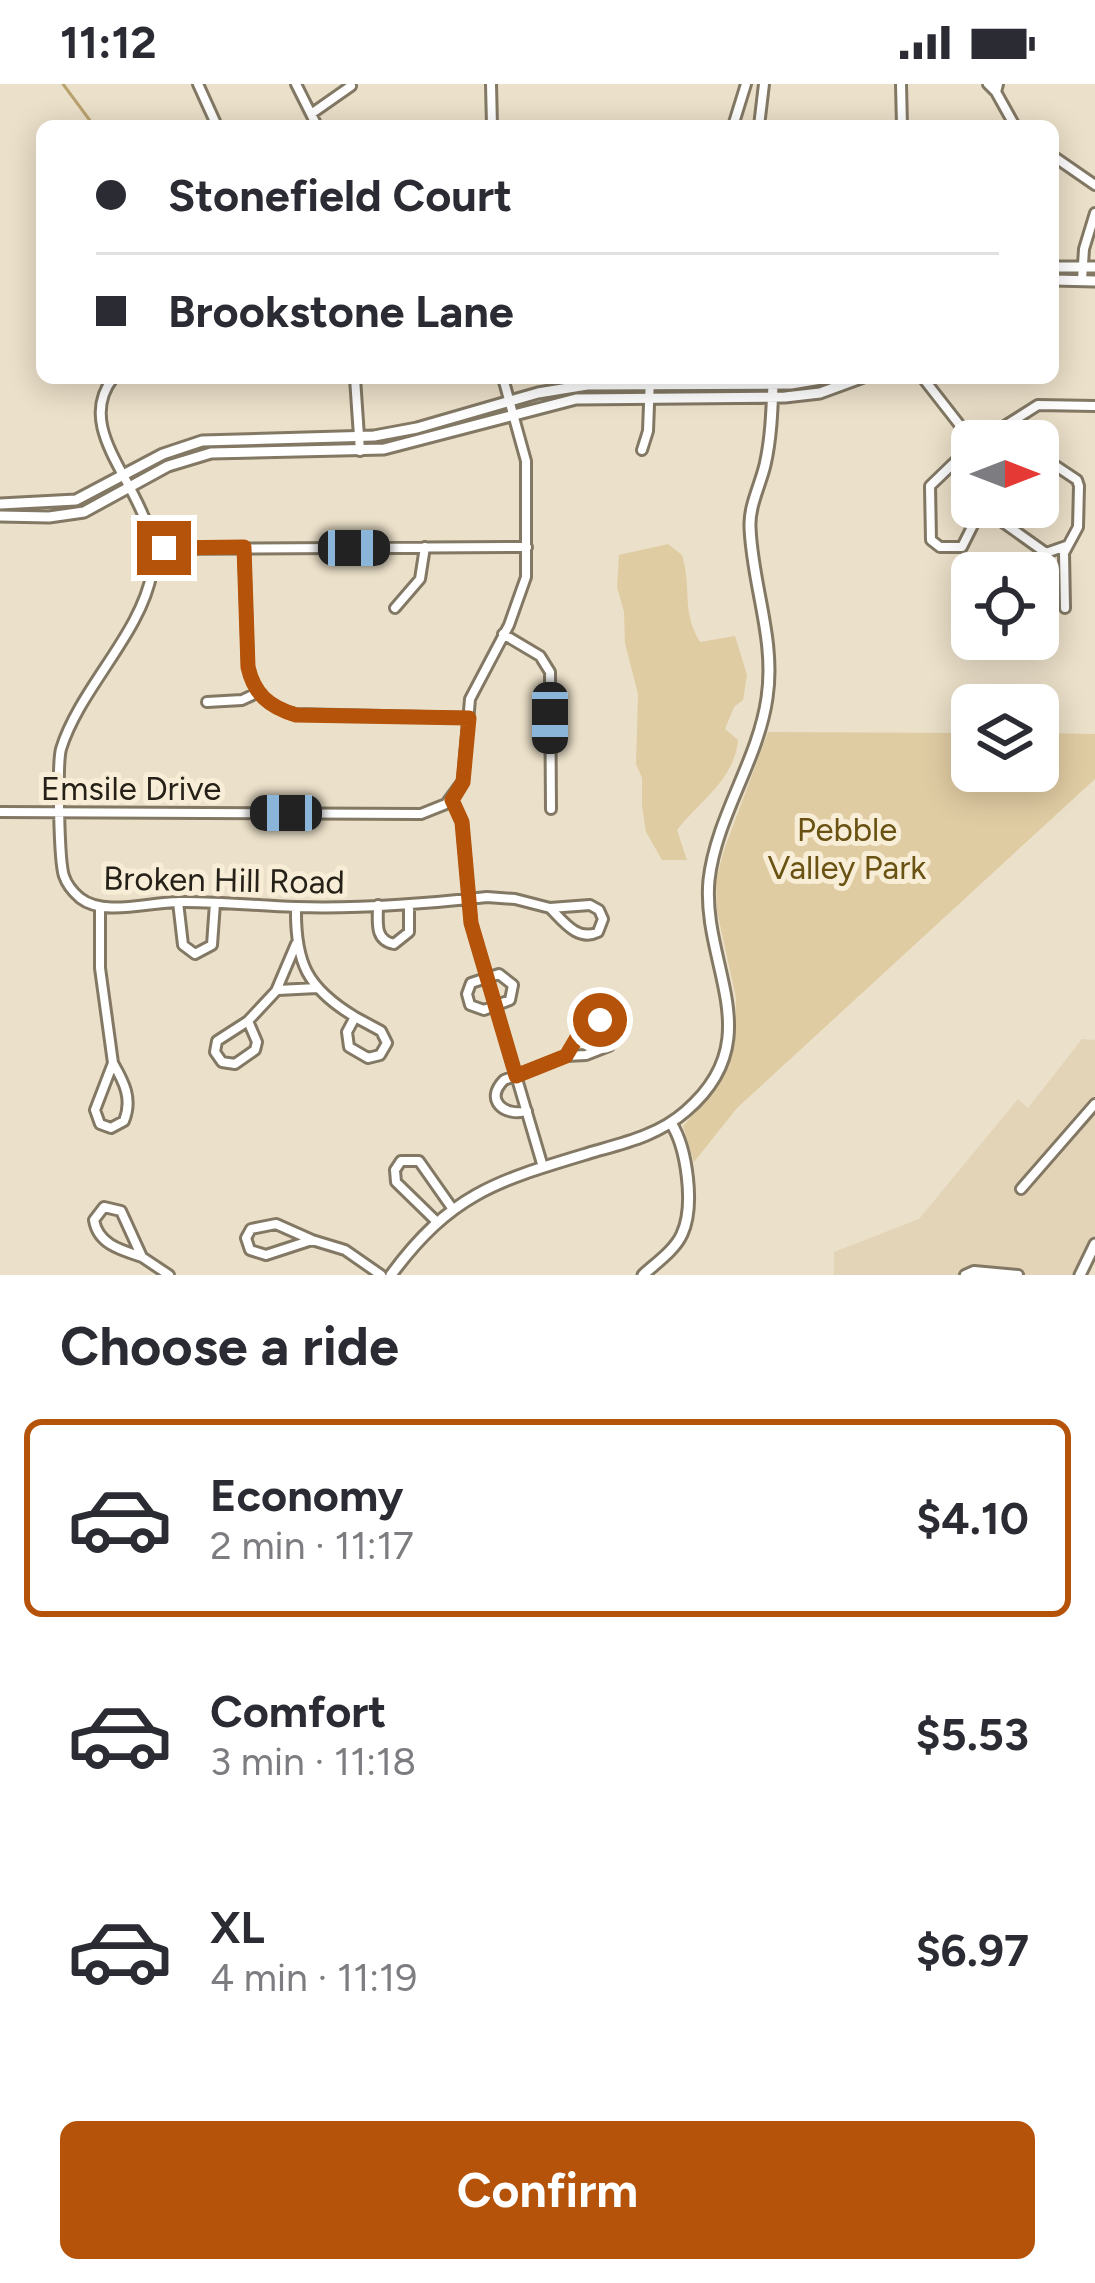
<!DOCTYPE html>
<html lang="en">
<head>
<meta charset="utf-8">
<style>
	:root { --surface:#fff; --page:#f2f2f3; --text:#2b2b33; --muted:#7c7c81; --line:#e1e1e2; --accent:#b45309 }
	body { margin:0; font-family:Figtree,sans-serif; background:var(--page); color:var(--text); height:100vh; display:flex; flex-direction:column; font-size:45px; white-space:nowrap }
	* { box-sizing:border-box; margin:0 }
	p { font-size:39px; color:var(--muted) }
	.icon { flex:none; width:66px; height:66px; fill:none; stroke:currentColor; stroke-width:2; stroke-linecap:round; stroke-linejoin:round }
	.map { position:relative; height:1191px; overflow:hidden }
	.details { display:flex; flex-direction:column; background:var(--surface); flex:1 }
	.details>* { flex:none }
	.hud { position:absolute; left:36px; top:36px; width:1023px; height:264px; border-radius:18px; box-shadow:0 6px 30px #0003; display:grid; align-content:center; height:264px; padding:0 60px; background:var(--surface) }
	.needle { width:78px; rotate:90deg }
	.buttons { position:absolute; left:951px; top:336px; display:grid; gap:24px }
	.buttons a { display:grid; place-items:center; width:108px; height:108px; border-radius:18px; background:var(--surface); box-shadow:0 6px 30px #0003; font-size:60px }
	.end { position:absolute; width:54px; height:54px; margin:-27px; border:15px solid #b45309; background:#fff; box-shadow:0 0 0 6px #fff }
	.from { border-radius:50% }
	.car { position:absolute; width:36px; height:72px; margin:-36px -18px; border-radius:15px; box-shadow:0 0 9px 3px #0007; background:linear-gradient(#222 24%,#8ab4d8 0 40%,#222 0 76%,#8ab4d8 0 86%,#222 0) }
	.hud b { display:flex; align-items:center; gap:42px; height:114px; font-size:45px }
	.hud b+b { border-top:3px solid var(--line) }
	.hud i { width:30px; height:30px; background:var(--text) }
	ul { padding:0; list-style:none }
	li { display:flex; align-items:center; gap:36px; height:198px; margin:0 24px 18px; padding:0 36px; border:6px solid transparent; border-radius:18px }
	li div { flex:1 }
	li b { display:block; font-size:45px }
	li em { font-style:normal; font-weight:700 }
	li.selected { border-color:var(--accent) }
	li>.icon { width:108px; height:108px; stroke-width:1.5 }
	h2 { padding:0 60px; font-size:54px; line-height:144px }
	.action { display:flex; gap:24px; margin-top:auto; padding:24px 60px }
	.action a { flex:1; height:138px; border-radius:18px; background:var(--accent); color:#fff; font-size:48px; font-weight:700; line-height:138px; text-align:center }
	.status { display:flex; justify-content:space-between; align-items:center; height:84px; padding:0 60px; background:var(--surface); direction:ltr }
	.status svg { height:33px; fill:currentColor }
	.map>svg:first-child { display:block }
	.built { fill:#e3d4b7 }
	.green { fill:#e0cca3 }
	.lines { fill:none; stroke-linecap:round; stroke-linejoin:round }
	.stream { stroke:#baa26e; stroke-width:3 }
	.minor-casing { stroke:#827864; stroke-width:14 }
	.tertiary-casing { stroke:#827864; stroke-width:15 }
	.minor { stroke:#fff; stroke-width:8 }
	.tertiary { stroke:#fff; stroke-width:9 }
	.route { stroke:#b45309; stroke-width:15 }
	.labels { text-anchor:middle; dominant-baseline:central; stroke-width:10; stroke-linejoin:round; paint-order:stroke }
	.street-label { font-size:33px; fill:#252118; stroke:#f8edd6 }
	.park-label { font-size:33px; fill:#6a5213; stroke:#f8edd6 }
</style>
</head>
<body>
<div class="status"><b>11:12</b><svg viewBox="0 0 49 12"><path d="M0 12V9h3v3zM5 12V6h3v6zM10 12V3h3v9zM15 12V0h3v12zM26 1h20v11H26zM47 4h2v5h-2z"/></svg></div>
<div class="map">
<svg width="1095" height="1191" viewBox="0 0 1095 1191">
	<rect width="100%" height="100%" fill="#ebe0c9"/>
	<path class="built" d="M 1082,955 L 1095,956 L 1095,1150 L 1075,1191 L 834,1191 L 834,1168 L 919,1135 L 1018,1015 L 1028,1024 Z"/>
	<path class="green" d="M 668,460 L 682,471 C 692,504 681,527 700,558 L 735,552 L 747,591 L 743,616 L 734,623 L 725,645 L 738,656 C 735,695 698,719 677,746 L 687,776 L 662,776 L 646,748 L 642,722 L 642,694 L 636,680 L 638,610 L 625,559 L 624,528 L 617,503 L 619,471 Z
		M 768,648 L 972,649 L 972,687 L 1038,687 L 1038,649 L 1095,650 L 1095,695 L 737,1024 L 694,1078 L 683,1042 L 717,1004 L 735,954 L 736,914 L 717,827 L 716,797 L 724,766 Z"/>
	<g class="lines">
		<path class="stream" d="M 63,0 L 94,42"/>
		<defs>
			<path id="minor" d="M 198,0 L 217,42
				M 296,0 L 317,42
				M 491,0 L 492,42
				M 901,0 L 902,42
				M 988,0 L 996,8 L 998,0
				M 996,8 L 1015,42
				M 311,30 L 351,2
				M 733,42 L 746,0
				M 759,42 L 764,0
				M 1053,72 L 1095,101
				M 1082,196 L 1084,165 L 1095,129
				M 113,294 C 67,353 165,415 152,488 C 141,550 80,604 61,665 C 57,680 59,778 64,792 C 67,801 73,808 80,814 C 104,833 149,818 178,818 C 217,817 257,822 296,823 C 359,825 424,820 487,813 L 515,815 L 550,824
				M 355,294 L 360,367
				M 923,294 L 962,344 L 1000,345 L 1038,321 L 1095,322
				M 962,344 L 959,374 L 930,402 L 931,456 L 940,463 L 962,463 L 974,439 L 982,432 L 997,434 L 1046,469 L 1066,462
				M 1000,345 L 1018,357
				M 642,366 L 648,347 L 650,294
				M 1038,370 L 1077,396 L 1079,402 L 1078,443 L 1064,469 L 1065,524
				M 244,463 L 248,583 C 254,610 269,623 295,630 L 469,634
				M 153,465 L 527,463
				M 395,524 L 420,495 L 425,463
				M 503,550 L 540,572 L 550,588 L 551,725
				M 207,618 L 242,616 L 259,608
				M 452,716 L 462,738 L 471,839 L 543,1083
				M 0,728 L 421,730 L 446,720 L 463,697 L 470,615 L 509,541 L 526,493 L 526,377 L 503,294
				M 178,818 L 183,861 L 195,870 L 212,861 L 215,819
				M 378,821 C 378,838 374,856 394,860 L 409,848 L 409,820
				M 590,821 L 599,826 L 603,835 L 598,848 C 578,858 564,838 550,824 Z
				M 100,823 L 100,884 L 113,979
				M 296,823 C 295,879 307,904 355,933
				M 499,890 L 513,901 L 510,916 L 484,926 L 470,921 L 467,910 L 471,899 Z
				M 278,906 L 317,904
				M 355,933 L 381,947 L 387,959 L 380,971 L 368,974 L 349,963 L 347,948 Z
				M 594,936 L 610,943 L 609,962 L 586,971 L 566,972 L 585,941 Z
				M 248,937 L 257,958 L 255,966 L 235,980 L 222,978 L 215,968 L 217,957 Z
				M 248,937 L 276,907 L 296,860
				M 113,979 C 124,998 133,1015 124,1037 L 111,1044 L 100,1040 L 95,1026 Z
				M 527,1027 C 504,1033 484,1016 504,996 L 566,972
				M 1021,1105 L 1095,1020
				M 104,1123 L 121,1127 L 142,1173 C 120,1166 98,1160 94,1136 Z
				M 436,1137 L 396,1098 L 395,1086 L 401,1077 L 419,1077 L 452,1124
				M 276,1140 L 312,1156 L 266,1171 L 250,1166 L 246,1154 L 251,1145 Z
				M 312,1156 L 345,1166 L 381,1191
				M 142,1173 L 169,1191
				M 965,1191 L 974,1187 L 1018,1191"/>
			<path id="tertiary" d="M 1053,183 L 1095,183
				M 1053,196 L 1095,197
				M 0,420 L 76,416 L 163,370 L 202,357 L 374,352 L 417,344 L 538,309 L 587,301 L 791,300 L 827,294
				M 0,432 L 49,433 L 84,428 L 168,382 L 211,369 L 384,365 L 576,315 L 785,313 L 820,309 L 861,294
				M 391,1191 C 453,1107 500,1096 596,1067 C 628,1058 660,1050 686,1027 C 771,954 701,881 709,796 C 716,733 758,677 767,614 C 776,555 752,501 750,443 C 749,422 760,402 765,381 C 771,355 772,327 773,300
				M 643,1191 C 656,1179 675,1166 682,1150 C 695,1122 687,1064 671,1039
				M 1080,1191 L 1095,1160"/>
		</defs>
		<use href="#minor" class="minor-casing"/>
		<use href="#tertiary" class="tertiary-casing"/>
		<use href="#minor" class="minor"/>
		<use href="#tertiary" class="tertiary"/>
	</g>
	<g class="lines">
		<path class="route" d="M 164,464 L 244,463 L 248,583 C 254,610 269,623 296,631 L 469,634 L 463,698 L 452,716 L 462,738 L 471,839 L 516,992 L 566,972 L 585,940 L 600,936"/>
	</g>
	<g class="labels">
		<g class="street-label">
			<text x="131" y="704">Emsile Drive</text>
			<text transform="translate(224 796) rotate(1)">Broken Hill Road</text>
		</g>
		<g class="park-label">
			<text x="847" y="745">Pebble<tspan x="847" dy="38">Valley Park</tspan></text>
		</g>
	</g>
</svg>
<div class="buttons">
<a><svg class="needle" viewBox="-14 -14 28 28"><path d="M0-13l5 13h-10z" fill="#e53935"/><path d="M0 13l5-13h-10z" fill="#7c7c81"/></svg></a>
<a><svg class="icon" aria-label="locate" viewBox="0 0 24 24"><circle cx="12" cy="12" r="6"/><path d="M12 2v4M12 18v4M2 12h4M18 12h4"/></svg></a>
<a><svg class="icon" aria-label="layers" viewBox="0 0 24 24"><path d="M12 4l9 5-9 5-9-5zM3 14l9 5 9-5"/></svg></a>
</div>
<i class="end from" style="left:600px;top:936px"></i>
<i class="end" style="left:164px;top:464px"></i>
<i class="car" style="left:354px;top:464px;rotate:90deg"></i>
<i class="car" style="left:550px;top:634px;rotate:180deg"></i>
<i class="car" style="left:286px;top:729px;rotate:270deg"></i>
<div class="hud">
<b><i class="from"></i>Stonefield Court</b>
<b><i></i>Brookstone Lane</b>
</div>
</div>
<section class="details">
<h2>Choose a ride</h2>
<ul>
<li class="selected"><svg class="icon" aria-label="car" viewBox="0 0 24 24"><path d="M5 17H2v-5l4-1 3-4h7l3 4 3 1v5h-3M9 17h6M6 11h13"/><circle cx="7" cy="17" r="2"/><circle cx="17" cy="17" r="2"/></svg><div><b>Economy</b><p>2 min · 11:17</p></div><em>$4.10</em></li>
<li><svg class="icon" aria-label="car" viewBox="0 0 24 24"><path d="M5 17H2v-5l4-1 3-4h7l3 4 3 1v5h-3M9 17h6M6 11h13"/><circle cx="7" cy="17" r="2"/><circle cx="17" cy="17" r="2"/></svg><div><b>Comfort</b><p>3 min · 11:18</p></div><em>$5.53</em></li>
<li><svg class="icon" aria-label="car" viewBox="0 0 24 24"><path d="M5 17H2v-5l4-1 3-4h7l3 4 3 1v5h-3M9 17h6M6 11h13"/><circle cx="7" cy="17" r="2"/><circle cx="17" cy="17" r="2"/></svg><div><b>XL</b><p>4 min · 11:19</p></div><em>$6.97</em></li>
</ul>
<div class="action"><a>Confirm</a></div>
</section>
</body>
</html>
